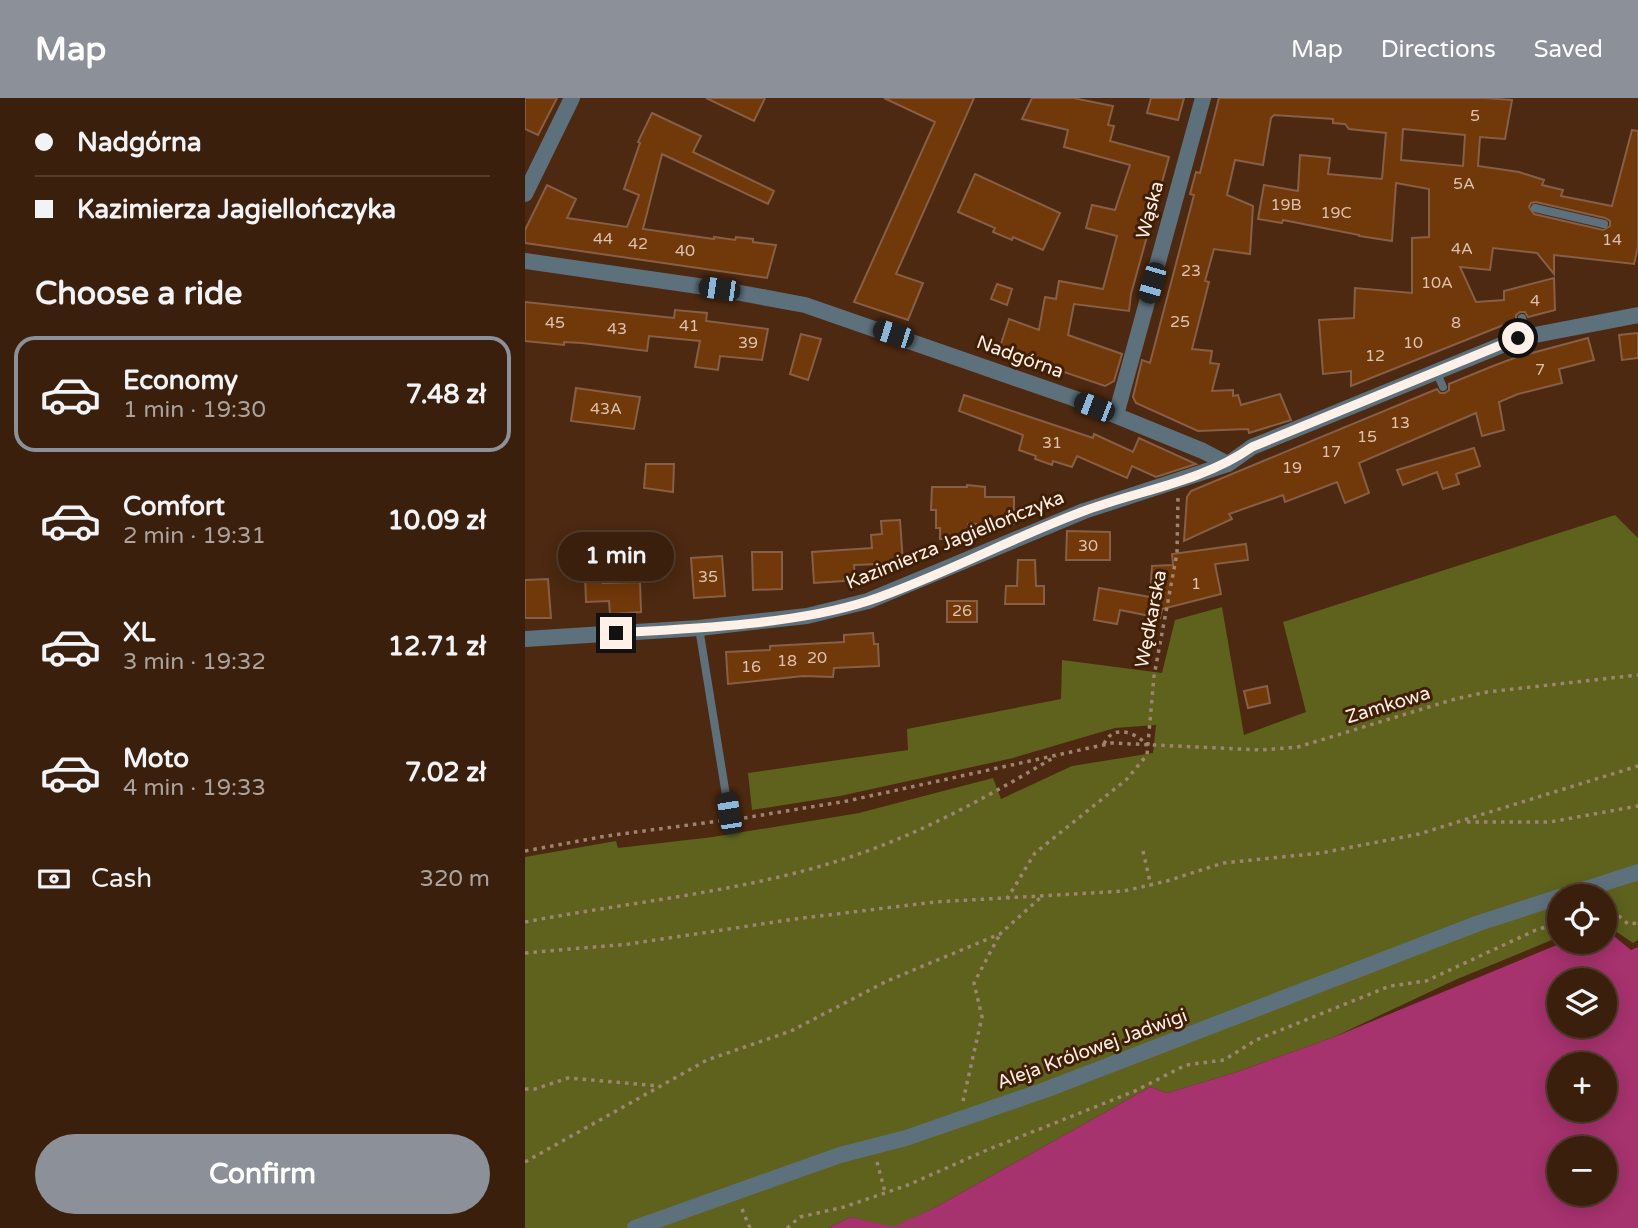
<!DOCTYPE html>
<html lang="en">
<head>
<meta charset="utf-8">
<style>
	:root { --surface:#391f0c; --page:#442c1a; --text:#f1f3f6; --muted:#aba29d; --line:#533d2d; --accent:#8c9099 }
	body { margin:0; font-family:"Varela Round",sans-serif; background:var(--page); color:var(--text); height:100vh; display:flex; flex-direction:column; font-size:26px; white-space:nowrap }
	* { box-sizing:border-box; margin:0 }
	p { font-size:23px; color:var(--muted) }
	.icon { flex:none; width:38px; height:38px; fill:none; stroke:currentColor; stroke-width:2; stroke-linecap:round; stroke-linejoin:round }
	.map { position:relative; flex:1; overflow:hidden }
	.drawer { display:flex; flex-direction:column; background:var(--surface); width:525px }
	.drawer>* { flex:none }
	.guide { display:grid; align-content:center; height:154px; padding:0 35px; background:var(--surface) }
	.controls { position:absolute; left:1022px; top:786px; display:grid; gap:14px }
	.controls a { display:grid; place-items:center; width:70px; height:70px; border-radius:50%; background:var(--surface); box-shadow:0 4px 18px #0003,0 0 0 2px var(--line); font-size:35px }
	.end { position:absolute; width:32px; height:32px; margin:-16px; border:9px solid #fff0e8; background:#111; box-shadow:0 0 0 4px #111 }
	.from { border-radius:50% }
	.bubble { position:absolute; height:49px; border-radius:24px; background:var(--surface); box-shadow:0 4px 18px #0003,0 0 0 2px var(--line); font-size:23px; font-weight:800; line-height:49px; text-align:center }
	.car { position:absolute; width:21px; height:42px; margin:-21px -10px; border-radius:9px; box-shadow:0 0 5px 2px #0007; background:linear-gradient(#222 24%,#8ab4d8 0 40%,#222 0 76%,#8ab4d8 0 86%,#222 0) }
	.guide b { display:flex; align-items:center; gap:24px; height:66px; font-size:26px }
	.guide b+b { border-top:2px solid var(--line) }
	.guide i { width:18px; height:18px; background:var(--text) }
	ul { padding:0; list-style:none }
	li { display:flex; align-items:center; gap:21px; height:116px; margin:0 14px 10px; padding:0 21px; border:4px solid transparent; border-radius:21px }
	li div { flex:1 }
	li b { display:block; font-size:26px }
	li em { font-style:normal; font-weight:800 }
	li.current { border-color:var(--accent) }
	li>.icon { width:63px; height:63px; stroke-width:1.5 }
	h2 { padding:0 35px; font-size:32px; line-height:84px }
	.pay { display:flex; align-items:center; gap:18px; height:77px; padding:0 35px; font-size:26px }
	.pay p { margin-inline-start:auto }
	.action { display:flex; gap:14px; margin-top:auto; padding:14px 35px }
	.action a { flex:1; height:80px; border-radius:42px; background:var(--accent); color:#fff; font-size:28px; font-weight:800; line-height:80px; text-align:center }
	header { display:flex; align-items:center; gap:42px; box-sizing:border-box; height:98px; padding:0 35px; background:var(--accent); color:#fff }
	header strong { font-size:33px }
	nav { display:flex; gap:38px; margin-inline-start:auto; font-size:24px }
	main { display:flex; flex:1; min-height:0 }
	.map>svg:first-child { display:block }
	.green { fill:#5e621d }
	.water { fill:#a6326e; fill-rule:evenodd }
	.building { fill:#713809; stroke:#875f46; stroke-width:2; fill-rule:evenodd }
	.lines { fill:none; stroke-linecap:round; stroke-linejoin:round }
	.path { stroke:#9e8473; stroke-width:3.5; stroke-dasharray:3.5 5; stroke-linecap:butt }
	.service { stroke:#5d717c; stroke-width:8 }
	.minor { stroke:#5d717c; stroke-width:16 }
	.route { stroke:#fff0e8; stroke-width:9 }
	.labels { text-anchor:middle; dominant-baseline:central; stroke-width:6; stroke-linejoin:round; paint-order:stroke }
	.number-label { font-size:16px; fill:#dcc2b0 }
	.street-label { font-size:19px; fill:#fff0e8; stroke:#411f05 }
</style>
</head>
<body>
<header>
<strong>Map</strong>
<nav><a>Map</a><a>Directions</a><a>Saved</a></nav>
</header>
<main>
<section class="drawer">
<div class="guide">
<b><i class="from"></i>Nadgórna</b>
<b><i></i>Kazimierza Jagiellończyka</b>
</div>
<h2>Choose a ride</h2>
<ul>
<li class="current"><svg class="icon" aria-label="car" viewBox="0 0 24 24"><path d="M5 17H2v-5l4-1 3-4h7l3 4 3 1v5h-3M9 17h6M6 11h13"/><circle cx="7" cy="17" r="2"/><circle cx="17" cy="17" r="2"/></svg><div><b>Economy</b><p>1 min · 19:30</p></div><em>7.48 zł</em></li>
<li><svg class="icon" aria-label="car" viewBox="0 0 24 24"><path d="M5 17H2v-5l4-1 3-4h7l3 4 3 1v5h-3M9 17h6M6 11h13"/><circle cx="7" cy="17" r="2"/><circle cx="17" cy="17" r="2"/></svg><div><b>Comfort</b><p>2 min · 19:31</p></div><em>10.09 zł</em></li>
<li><svg class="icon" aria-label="car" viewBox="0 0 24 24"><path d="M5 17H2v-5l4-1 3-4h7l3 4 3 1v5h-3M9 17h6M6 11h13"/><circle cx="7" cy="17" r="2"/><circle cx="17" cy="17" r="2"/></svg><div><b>XL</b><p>3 min · 19:32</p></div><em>12.71 zł</em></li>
<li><svg class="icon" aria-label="car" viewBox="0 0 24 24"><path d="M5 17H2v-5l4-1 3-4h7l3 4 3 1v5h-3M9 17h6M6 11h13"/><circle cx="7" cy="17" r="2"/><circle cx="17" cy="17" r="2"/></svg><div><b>Moto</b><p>4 min · 19:33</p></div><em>7.02 zł</em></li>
</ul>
<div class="pay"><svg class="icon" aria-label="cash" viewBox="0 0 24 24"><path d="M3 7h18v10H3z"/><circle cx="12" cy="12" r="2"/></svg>Cash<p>320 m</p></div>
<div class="action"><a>Confirm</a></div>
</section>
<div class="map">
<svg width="1113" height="1130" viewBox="0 0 1113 1130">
	<rect width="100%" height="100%" fill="#4c2910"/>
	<path class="green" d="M 1090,417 L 1113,440 L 1113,842 L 1108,845 L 1080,826 L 1080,798 L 1034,798 L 1034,839 L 930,882 L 809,939 L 712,974 L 642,995 L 625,989 L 411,1109 L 368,1130 L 326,1119 L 303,1130 L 0,1130 L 0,759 L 91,743 L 93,750 L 188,739 L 334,715 L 468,680 L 476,701 L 547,668 L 628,655 L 631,627 L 590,630 L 488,660 L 315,698 L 227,712 L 223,675 L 383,652 L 382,631 L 536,601 L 537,562 L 637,575 L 650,522 L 697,509 L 719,637 L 781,614 L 758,524 Z"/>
	<path class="water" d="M 1080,831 L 1106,852 L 1113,849 L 1113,1130 L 303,1130 L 326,1119 L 368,1129 L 411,1109 L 625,989 L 642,995 L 712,974 L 809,939 L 1039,844 L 1080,844 ZM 1034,882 L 1080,882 L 1080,928 L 1034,928 ZM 1034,966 L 1080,966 L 1080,1012 L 1034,1012 ZM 1034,1050 L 1080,1050 L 1080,1096 L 1034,1096 Z"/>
	<path class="building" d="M 0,0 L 32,0 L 13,37 L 0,31 Z
		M 181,0 L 240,0 L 229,23 Z
		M 359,0 L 449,0 L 371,176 L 398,185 L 383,222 L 329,204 L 410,24 Z
		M 507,0 L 548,0 L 588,8 L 583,27 L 589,28 L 585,43 L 644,59 L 606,196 L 604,213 L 549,206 L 543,237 L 597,256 L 589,283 L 580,288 L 474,252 L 484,221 L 514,232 L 520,199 L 531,201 L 534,183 L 578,191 L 592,138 L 561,130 L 567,107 L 590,112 L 605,67 L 539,49 L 543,32 L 497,21 Z
		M 626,0 L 659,0 L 653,22 L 622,15 Z
		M 694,0 L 959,0 L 987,2 L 980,41 L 955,39 L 953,68 L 994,74 L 1019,82 L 1017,87 L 1038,92 L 1036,98 L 1087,108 L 1107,32 L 1113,33 L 1113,149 L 1109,166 L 1029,157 L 1029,176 L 1012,155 L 968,150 L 965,172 L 935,169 L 951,204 L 979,202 L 979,193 L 1029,180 L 1030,212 L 1003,219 L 1000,214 L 995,214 L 991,217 L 991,222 L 826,288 L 826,273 L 798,276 L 794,222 L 829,220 L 830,190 L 887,195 L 887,140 L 904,139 L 904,91 L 871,85 L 867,143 L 834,138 L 834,137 L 758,122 L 757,125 L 733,121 L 739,87 L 773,93 L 775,57 L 805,60 L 803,76 L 857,81 L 861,35 L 824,31 L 820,26 L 808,25 L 808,21 L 749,17 L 746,20 L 738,67 L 710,62 L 702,97 L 728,108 L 725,156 L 689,151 L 680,183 L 684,184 L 667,251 L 687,253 L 685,265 L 694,266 L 687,293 L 708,292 L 708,298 L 713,297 L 716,307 L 755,296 L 766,322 L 724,335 L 723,331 L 673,333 L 611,305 L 608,299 L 617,262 L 625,265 L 669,97 L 665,96 L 671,74 L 675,75 ZM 878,31 L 940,37 L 938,68 L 876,62 ZM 1011,104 L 1080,120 L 1085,123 L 1085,128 L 1078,132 L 1009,116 L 1004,109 L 1006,105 Z
		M 127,15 L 176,38 L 168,54 L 249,93 L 243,106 L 137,56 L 118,131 L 189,141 L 189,139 L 210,142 L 211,139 L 228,141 L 228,144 L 251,147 L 242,180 L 0,145 L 0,132 L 22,87 L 51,101 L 42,120 L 102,129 L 114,97 L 99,91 L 115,45 L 113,44 Z
		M 450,76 L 535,115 L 518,152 L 488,139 L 487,142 L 468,134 L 470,130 L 433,114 Z
		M 472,186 L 487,191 L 482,207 L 466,201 Z
		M 0,204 L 149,220 L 150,212 L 182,215 L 181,223 L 243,231 L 237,262 L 195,258 L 193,272 L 170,269 L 175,243 L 124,238 L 122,253 L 57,245 L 39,244 L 39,247 L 0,243 Z
		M 1113,235 L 1113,260 L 1097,262 L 1094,237 Z
		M 276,236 L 296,241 L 283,282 L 265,276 Z
		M 1063,240 L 1069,262 L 1034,271 L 1037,285 L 993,296 L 974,304 L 979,332 L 957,338 L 951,315 L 834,365 L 844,395 L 820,405 L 812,384 L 760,404 L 758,397 L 704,416 L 707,421 L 659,443 L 662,399 L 666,393 L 912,291 L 915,295 L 920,295 L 924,292 L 924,286 L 968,268 L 992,259 Z
		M 51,290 L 115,299 L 109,331 L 46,323 Z
		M 439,297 L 568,340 L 569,336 L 608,354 L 614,340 L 671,366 L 631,379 L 607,368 L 602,380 L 552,358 L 547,369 L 528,363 L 527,367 L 510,361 L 511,358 L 494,352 L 498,337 L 434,313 Z
		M 949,350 L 955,368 L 931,376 L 934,386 L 918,391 L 912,374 L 878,387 L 872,372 Z
		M 121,366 L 149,366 L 148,394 L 119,390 Z
		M 442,387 L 460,389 L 460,399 L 489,399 L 489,426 L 443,426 L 442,441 L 415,441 L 415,430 L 411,430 L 411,412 L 406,412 L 407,389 L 442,389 Z
		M 375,422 L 378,465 L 329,467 L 330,479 L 319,479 L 319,483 L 289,485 L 287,454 L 347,450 L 346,437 L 357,436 L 356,423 Z
		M 542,433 L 585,434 L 585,462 L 541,462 Z
		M 721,446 L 723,462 L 690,466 L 696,496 L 637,511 L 635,520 L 595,512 L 592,526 L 569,522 L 574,490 L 625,499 L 627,468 L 648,467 L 647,456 Z
		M 227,454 L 257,454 L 257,491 L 228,492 Z
		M 197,458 L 200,498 L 169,500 L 166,460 Z
		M 493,462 L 510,462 L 511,488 L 519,488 L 519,506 L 480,506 L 481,488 L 492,488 Z
		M 78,474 L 78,485 L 115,484 L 116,514 L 85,516 L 84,503 L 61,504 L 60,475 Z
		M 23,481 L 26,520 L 0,520 L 0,482 Z
		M 422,503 L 452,503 L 452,524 L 422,524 Z
		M 348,535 L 349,546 L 353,546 L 354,568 L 309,570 L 308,579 L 278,578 L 203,586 L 201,554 L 245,552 L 245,548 L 319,544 L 319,537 Z
		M 742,588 L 745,605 L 723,610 L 719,593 Z"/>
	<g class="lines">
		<path class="path" d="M 579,646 C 587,627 608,633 620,645
			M 219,720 L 322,703 L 587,645 L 736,652 L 773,649 L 930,601 L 962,594 L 1113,577
			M 942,724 L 1025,724 L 1113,708
			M 0,753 L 81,738 L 194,723
			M 618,753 L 626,788
			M 482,801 L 510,755 L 602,681 L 622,657 L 629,578 L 652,455 L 653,400
			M 1080,812 L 1085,810 L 1103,826 L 1113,825
			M 0,824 C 115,802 234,793 345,752 C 408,729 473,693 531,658
			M 0,855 L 104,846 L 270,821 L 410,804 L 599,793 L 642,783 L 698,765 L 796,755 L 894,736 L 1113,668
			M 0,991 L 10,991 L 43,980 L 134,988
			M 438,1003 L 457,919 L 449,885 L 475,836
			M 0,1064 L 182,962 L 266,933 L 362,883 L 475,836 L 515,800
			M 352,1064 L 360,1094
			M 217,1111 L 225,1130
			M 262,1130 L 275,1119 L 319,1109 L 383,1087 L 462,1052 L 610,993 L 661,967 L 699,962 L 731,942 L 865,888 L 901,883 L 1011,832 L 1034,825"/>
		<path class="service" d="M 1010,110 L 1079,126
			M 997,220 L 1000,238
			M 911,273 L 918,289
			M 174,530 L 205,722"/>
		<path class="minor" d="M 0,96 L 47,0
			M 0,163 L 194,191 L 280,207 L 548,300 L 678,353 L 703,366
			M 591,317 L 678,0
			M 0,541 L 174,530 L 282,518 L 343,503 L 559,413 L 703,366 L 727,349 L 994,240 L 1113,217
			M 1039,798 L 1113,774
			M 110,1130 L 315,1057 L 381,1040 L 520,992 L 954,825 L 1034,799"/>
	</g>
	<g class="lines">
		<path class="route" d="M 91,535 C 170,530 268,527 343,503 C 417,478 486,440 559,413 C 615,392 677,384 727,349 L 993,240"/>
	</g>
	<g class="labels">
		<g class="number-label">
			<text x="950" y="18">5</text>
			<text x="939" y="86">5A</text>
			<text x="761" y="107">19B</text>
			<text x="811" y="115">19C</text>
			<text x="78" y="141">44</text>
			<text x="1087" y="142">14</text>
			<text x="113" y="146">42</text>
			<text x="937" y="151">4A</text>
			<text x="160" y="153">40</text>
			<text x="666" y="173">23</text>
			<text x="912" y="185">10A</text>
			<text x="1010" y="203">4</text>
			<text x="655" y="224">25</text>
			<text x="30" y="225">45</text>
			<text x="931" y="225">8</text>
			<text x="164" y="228">41</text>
			<text x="92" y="231">43</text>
			<text x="223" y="245">39</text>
			<text x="888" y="245">10</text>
			<text x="850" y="258">12</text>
			<text x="1015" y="272">7</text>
			<text x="81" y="311">43A</text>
			<text x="875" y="325">13</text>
			<text x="842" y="339">15</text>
			<text x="527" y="345">31</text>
			<text x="806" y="354">17</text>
			<text x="767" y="370">19</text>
			<text x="563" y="448">30</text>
			<text x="183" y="479">35</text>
			<text x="671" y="486">1</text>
			<text x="437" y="513">26</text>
			<text x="292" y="560">20</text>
			<text x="262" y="563">18</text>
			<text x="226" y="569">16</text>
		</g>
		<g class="street-label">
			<text transform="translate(625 112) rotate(-75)">Wąska</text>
			<text transform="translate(495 259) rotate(20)">Nadgórna</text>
			<text transform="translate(430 442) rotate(-22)">Kazimierza Jagiellończyka</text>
			<text transform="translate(626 521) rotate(-79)">Wędkarska</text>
			<text transform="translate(863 607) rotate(-17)">Zamkowa</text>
			<text transform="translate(567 951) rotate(-20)">Aleja Królowej Jadwigi</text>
		</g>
	</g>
</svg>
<div class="controls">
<a><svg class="icon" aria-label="locate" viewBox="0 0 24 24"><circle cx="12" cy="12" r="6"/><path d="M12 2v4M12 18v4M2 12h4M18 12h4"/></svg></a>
<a><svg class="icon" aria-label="layers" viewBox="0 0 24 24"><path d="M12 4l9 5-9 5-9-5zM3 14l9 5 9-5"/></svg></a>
<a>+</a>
<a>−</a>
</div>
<i class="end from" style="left:993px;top:240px"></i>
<i class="end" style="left:91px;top:535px"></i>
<div class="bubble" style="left:33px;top:434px;width:116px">1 min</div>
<i class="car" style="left:627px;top:185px;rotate:196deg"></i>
<i class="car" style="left:194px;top:191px;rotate:278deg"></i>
<i class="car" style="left:368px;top:236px;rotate:288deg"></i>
<i class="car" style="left:569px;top:309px;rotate:291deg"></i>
<i class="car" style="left:204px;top:715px;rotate:351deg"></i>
</div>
</main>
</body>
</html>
